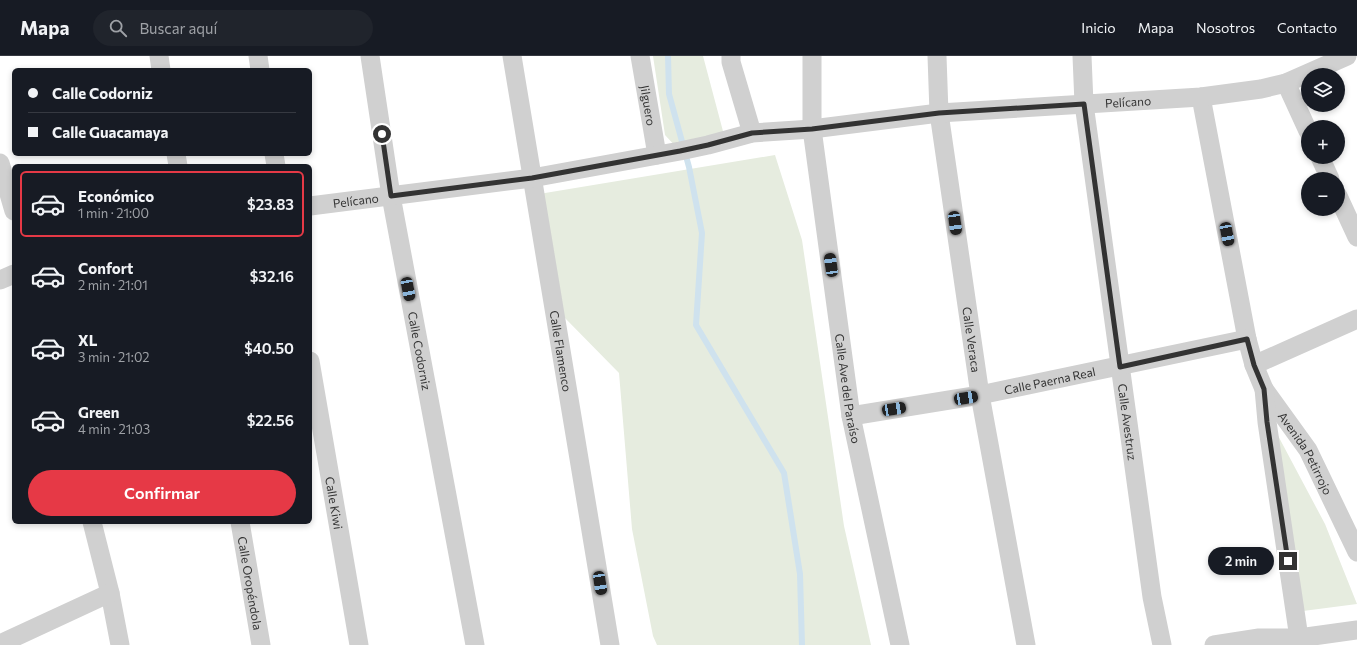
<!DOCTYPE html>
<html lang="es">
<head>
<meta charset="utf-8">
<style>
	:root { --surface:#171b24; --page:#20242c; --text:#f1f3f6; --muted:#9ea1a6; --line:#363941; --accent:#e63946 }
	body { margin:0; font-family:Commissioner,sans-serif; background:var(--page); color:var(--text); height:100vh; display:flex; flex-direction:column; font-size:15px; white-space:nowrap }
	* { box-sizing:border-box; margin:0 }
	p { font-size:13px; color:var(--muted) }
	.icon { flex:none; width:22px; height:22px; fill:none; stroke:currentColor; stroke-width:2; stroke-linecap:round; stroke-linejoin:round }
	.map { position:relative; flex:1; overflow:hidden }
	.details { position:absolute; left:12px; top:108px; width:300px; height:360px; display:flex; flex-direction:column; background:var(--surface); border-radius:6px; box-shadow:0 2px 6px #0003 }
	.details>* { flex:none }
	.top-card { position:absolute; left:12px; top:12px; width:300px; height:88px; border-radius:6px; box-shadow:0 2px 6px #0003; display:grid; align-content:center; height:88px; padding:0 16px; background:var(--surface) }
	.controls { position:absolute; left:1301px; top:12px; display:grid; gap:8px }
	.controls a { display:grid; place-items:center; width:44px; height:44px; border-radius:50%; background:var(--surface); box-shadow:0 2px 6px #0003; font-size:20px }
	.end { position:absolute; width:18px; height:18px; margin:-9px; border:5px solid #333; background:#fff; box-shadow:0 0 0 2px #fff }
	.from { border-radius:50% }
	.bubble { position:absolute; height:28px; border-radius:14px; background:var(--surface); box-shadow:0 2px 6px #0003; font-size:13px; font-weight:600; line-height:28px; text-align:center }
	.car { position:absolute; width:12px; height:24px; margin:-12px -6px; border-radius:5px; box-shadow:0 0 3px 1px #0007; background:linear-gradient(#222 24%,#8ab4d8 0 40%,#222 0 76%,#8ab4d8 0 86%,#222 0) }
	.top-card b { display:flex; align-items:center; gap:14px; height:38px; font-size:15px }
	.top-card b+b { border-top:1px solid var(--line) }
	.top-card i { width:10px; height:10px; background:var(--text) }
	ul { padding:7px 0 0; list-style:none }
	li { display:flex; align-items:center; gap:12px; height:66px; margin:0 8px 6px; padding:0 8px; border:2px solid transparent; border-radius:6px }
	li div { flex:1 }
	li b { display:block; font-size:15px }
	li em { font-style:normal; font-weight:600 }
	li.on { border-color:var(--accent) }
	li>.icon { width:36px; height:36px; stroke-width:1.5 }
	.cta { display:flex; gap:8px; margin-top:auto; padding:8px 16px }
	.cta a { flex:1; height:46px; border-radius:24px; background:var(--accent); color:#fff; font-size:16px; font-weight:600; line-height:46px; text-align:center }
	header { display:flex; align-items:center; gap:24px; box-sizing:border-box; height:56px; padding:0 20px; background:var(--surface); border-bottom:1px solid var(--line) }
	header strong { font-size:19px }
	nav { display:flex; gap:22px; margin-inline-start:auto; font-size:14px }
	.search { width:280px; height:36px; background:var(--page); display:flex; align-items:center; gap:10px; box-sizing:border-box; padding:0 14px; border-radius:22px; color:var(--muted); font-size:15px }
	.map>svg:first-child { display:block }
	.green { fill:#e6ecdf }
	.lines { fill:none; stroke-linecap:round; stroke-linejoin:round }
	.stream { stroke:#cfe2ee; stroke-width:6 }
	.minor { stroke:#d0d0d0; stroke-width:19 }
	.route { stroke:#333; stroke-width:5 }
	.labels { text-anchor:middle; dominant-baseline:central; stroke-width:4; stroke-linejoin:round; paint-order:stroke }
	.street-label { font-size:12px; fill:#333; stroke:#fff }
</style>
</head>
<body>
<header>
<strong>Mapa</strong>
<div class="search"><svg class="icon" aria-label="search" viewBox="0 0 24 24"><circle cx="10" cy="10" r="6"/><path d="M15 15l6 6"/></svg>Buscar aquí</div>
<nav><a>Inicio</a><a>Mapa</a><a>Nosotros</a><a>Contacto</a></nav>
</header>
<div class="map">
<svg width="1357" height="589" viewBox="0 0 1357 589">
	<rect width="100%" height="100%" fill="#fff"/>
	<path class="green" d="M 653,0 L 703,0 L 724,79 L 677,92 L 665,79 Z
		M 775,99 L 802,184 L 844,470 L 871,589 L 657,589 L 653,580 L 632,473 L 619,317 L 562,259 L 539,138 Z
		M 1275,374 L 1325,468 L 1357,548 L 1303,555 Z"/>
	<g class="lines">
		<path class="stream" d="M 668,0 L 669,38 L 689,111 L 702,177 L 696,269 L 784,417 L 800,518 L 802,589"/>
		<g class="minor">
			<path d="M 159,0 L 161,14"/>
			<path d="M 258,0 L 260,14"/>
			<path id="s1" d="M 370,0 L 391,140 L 475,589"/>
			<path id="s2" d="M 512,0 L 610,589"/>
			<path id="s3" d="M 640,0 L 657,99"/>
			<path d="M 731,0 L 731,6 L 752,77"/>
			<path id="s4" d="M 812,0 L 812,73 L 851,360 L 900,589"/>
			<path id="s5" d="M 937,0 L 939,57 L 980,339 L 1026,589"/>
			<path id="s6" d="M 1082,0 L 1084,48 L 1152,541 L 1162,589"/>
			<path d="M 1286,27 L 1308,75"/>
			<path id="s7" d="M 1201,41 L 1247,283 L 1254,309 L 1264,333 L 1308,394 L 1357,496"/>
			<path d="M 176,98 L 178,110"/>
			<path d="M 274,98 L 276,110"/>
			<path d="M 1320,101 L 1330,123"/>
			<path d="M 0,107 L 14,155"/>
			<path d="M 1338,140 L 1357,181"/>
			<path id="s8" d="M 310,150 L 532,122 L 680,95 L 708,89 L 752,77 L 812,73 L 939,57 L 1201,41 L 1261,33 L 1286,27 L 1347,0"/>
			<path d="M 0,224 L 14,218"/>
			<path id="s9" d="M 310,305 L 359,589"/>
			<path d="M 1254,309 L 1357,263"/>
			<path d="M 1264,333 L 1267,366 L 1299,582"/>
			<path id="s10" d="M 851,360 L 980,339 L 1247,283"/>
			<path d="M 92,466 L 110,537 L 120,589"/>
			<path id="s11" d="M 240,466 L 261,589"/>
			<path d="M 0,588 L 110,537"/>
			<path d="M 1214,589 L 1259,582 L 1299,582 L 1357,574"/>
		</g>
	</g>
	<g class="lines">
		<path class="route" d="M 382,78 L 391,140 L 532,122 L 680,95 L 708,89 L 752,77 L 812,73 L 939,57 L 1084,48 L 1120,311 L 1247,283 L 1254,309 L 1264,333 L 1267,366 L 1288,505"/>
	</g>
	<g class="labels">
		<g class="street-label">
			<text stroke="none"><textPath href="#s8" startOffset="826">Pelícano</textPath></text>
			<text stroke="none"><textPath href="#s3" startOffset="50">Jilguero</textPath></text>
			<text stroke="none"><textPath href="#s8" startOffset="46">Pelícano</textPath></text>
			<text stroke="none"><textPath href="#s5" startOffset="286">Calle Veraca</textPath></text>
			<text stroke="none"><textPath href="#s2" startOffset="299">Calle Flamenco</textPath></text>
			<text stroke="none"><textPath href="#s1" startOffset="299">Calle Codorniz</textPath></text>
			<text stroke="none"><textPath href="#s10" startOffset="202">Calle Paerna Real</textPath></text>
			<text stroke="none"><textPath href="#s4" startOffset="335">Calle Ave del Paraíso</textPath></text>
			<text stroke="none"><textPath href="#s6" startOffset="369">Calle Avestruz</textPath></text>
			<text stroke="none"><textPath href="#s7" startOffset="376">Avenida Petirrojo</textPath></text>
			<text stroke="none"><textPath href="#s9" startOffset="144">Calle Kiwi</textPath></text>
			<text stroke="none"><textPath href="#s11" startOffset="62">Calle Oropéndola</textPath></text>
		</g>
	</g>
</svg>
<div class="controls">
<a><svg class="icon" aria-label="layers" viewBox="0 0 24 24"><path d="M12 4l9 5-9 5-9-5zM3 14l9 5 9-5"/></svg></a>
<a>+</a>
<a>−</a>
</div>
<i class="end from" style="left:382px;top:78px"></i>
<i class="end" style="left:1288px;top:505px"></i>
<div class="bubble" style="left:1208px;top:491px;width:66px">2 min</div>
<i class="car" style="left:955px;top:167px;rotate:172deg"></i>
<i class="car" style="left:1227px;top:178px;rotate:169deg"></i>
<i class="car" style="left:831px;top:209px;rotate:352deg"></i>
<i class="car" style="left:408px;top:233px;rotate:169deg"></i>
<i class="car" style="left:966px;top:342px;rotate:81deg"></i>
<i class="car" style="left:894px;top:353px;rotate:81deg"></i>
<i class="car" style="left:600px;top:527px;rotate:171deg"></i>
<div class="top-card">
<b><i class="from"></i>Calle Codorniz</b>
<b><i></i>Calle Guacamaya</b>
</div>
<section class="details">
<ul>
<li class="on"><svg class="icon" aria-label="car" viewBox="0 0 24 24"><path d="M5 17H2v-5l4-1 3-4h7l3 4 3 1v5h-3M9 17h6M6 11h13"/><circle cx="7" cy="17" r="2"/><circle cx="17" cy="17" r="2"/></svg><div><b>Económico</b><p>1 min · 21:00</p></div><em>$23.83</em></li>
<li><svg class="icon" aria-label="car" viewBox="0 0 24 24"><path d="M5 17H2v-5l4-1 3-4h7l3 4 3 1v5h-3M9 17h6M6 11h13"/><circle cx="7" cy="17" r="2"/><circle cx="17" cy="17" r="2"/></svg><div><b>Confort</b><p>2 min · 21:01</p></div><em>$32.16</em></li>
<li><svg class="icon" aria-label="car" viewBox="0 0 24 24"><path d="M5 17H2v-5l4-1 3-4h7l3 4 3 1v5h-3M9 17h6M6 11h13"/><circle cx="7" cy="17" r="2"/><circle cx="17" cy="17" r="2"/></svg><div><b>XL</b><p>3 min · 21:02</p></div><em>$40.50</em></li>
<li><svg class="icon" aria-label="car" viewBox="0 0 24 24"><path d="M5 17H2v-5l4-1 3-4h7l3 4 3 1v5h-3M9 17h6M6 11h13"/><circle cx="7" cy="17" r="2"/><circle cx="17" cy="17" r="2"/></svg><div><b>Green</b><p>4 min · 21:03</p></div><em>$22.56</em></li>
</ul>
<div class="cta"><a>Confirmar</a></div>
</section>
</div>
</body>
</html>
